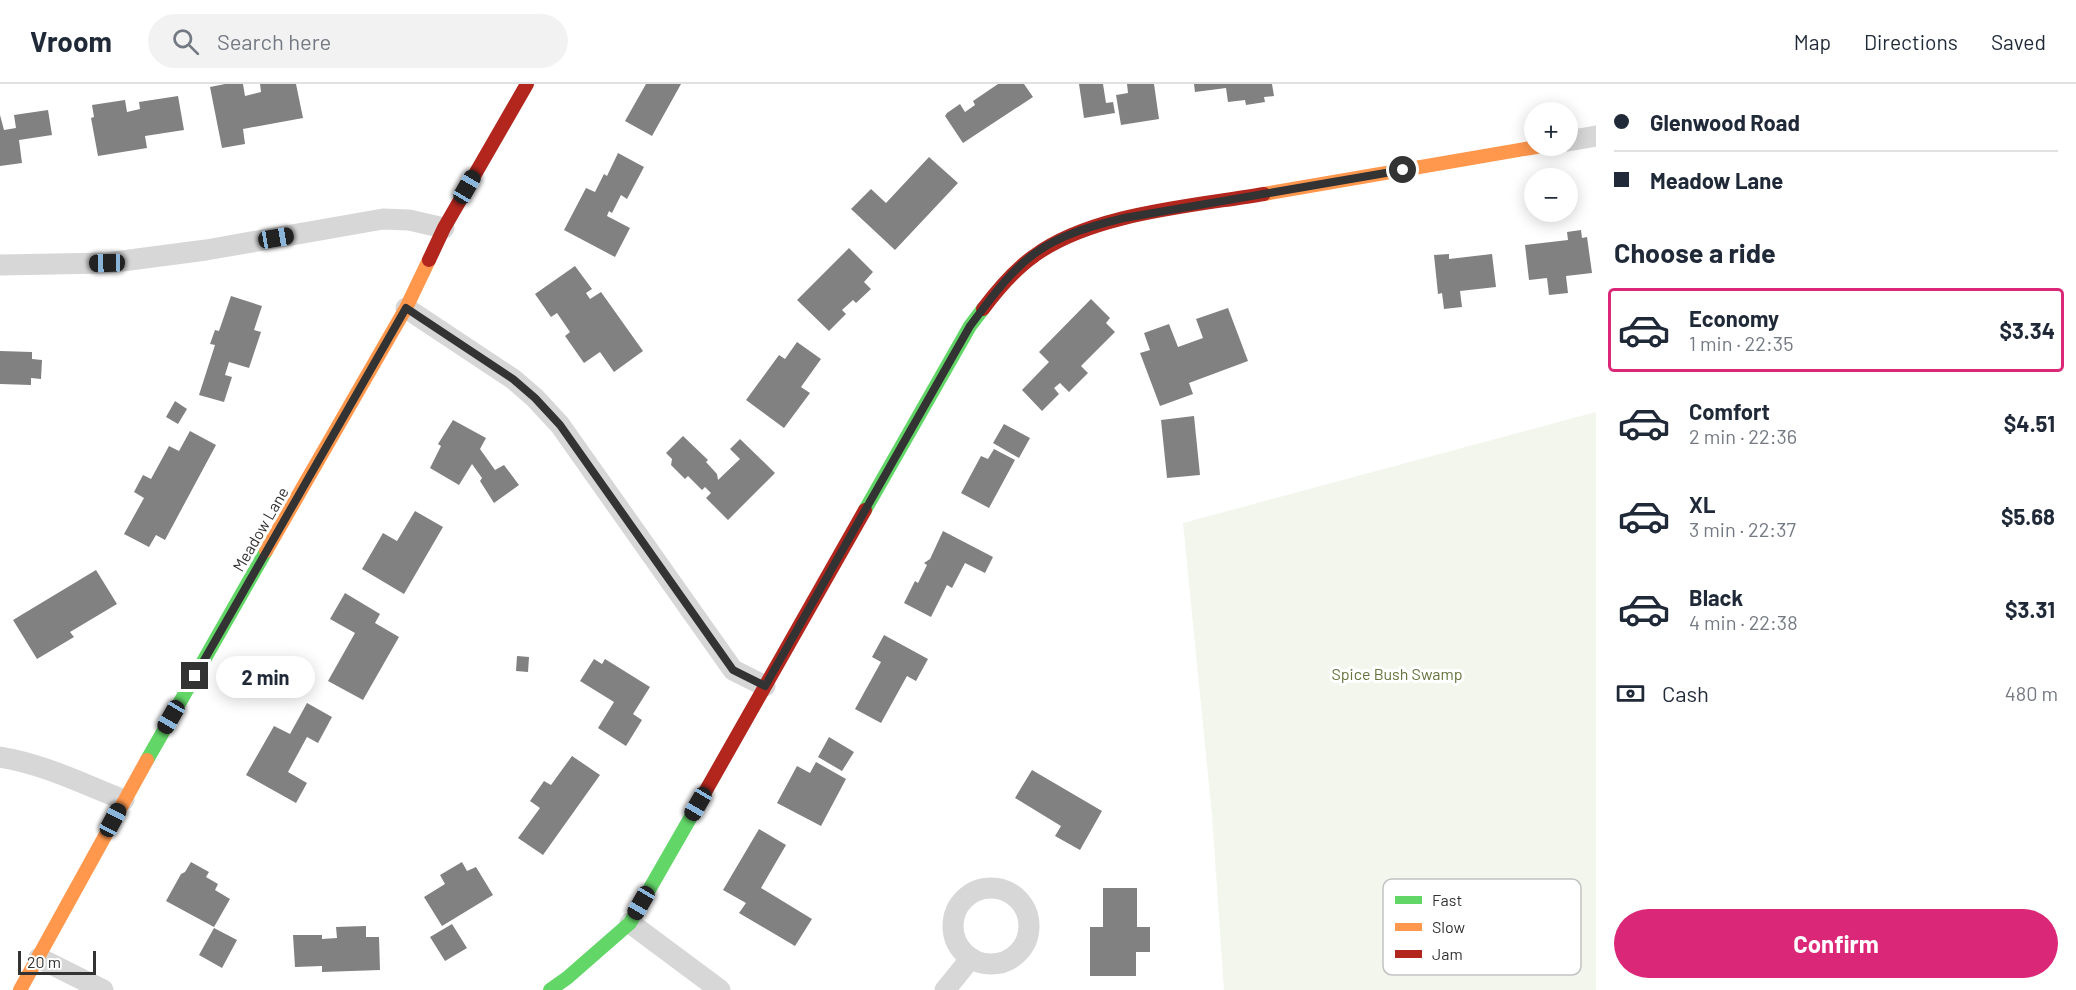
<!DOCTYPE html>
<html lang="en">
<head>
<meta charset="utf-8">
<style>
	:root { --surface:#fff; --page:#f2f2f3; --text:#1f2937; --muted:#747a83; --line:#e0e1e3; --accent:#db2777 }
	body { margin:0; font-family:Barlow,sans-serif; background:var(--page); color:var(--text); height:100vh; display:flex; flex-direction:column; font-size:22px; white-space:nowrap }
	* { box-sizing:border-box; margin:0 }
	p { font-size:20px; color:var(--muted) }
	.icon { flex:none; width:33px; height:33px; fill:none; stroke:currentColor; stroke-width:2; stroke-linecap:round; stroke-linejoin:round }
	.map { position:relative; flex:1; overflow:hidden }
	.panel { display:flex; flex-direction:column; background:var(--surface); width:480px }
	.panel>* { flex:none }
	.hud { display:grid; align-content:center; height:132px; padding:0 18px; background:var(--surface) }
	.tools { position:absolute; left:1524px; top:18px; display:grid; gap:12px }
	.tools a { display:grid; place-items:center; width:54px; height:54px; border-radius:50%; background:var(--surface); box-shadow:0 3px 15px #0003; font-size:30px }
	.scale { position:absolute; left:18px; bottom:15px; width:78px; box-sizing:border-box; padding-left:6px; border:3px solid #333; border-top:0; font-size:16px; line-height:21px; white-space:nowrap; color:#333; -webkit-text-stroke:4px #fff; paint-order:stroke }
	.end { position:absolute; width:27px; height:27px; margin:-14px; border:8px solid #333; background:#fff; box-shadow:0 0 0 3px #fff }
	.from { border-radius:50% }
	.bubble { position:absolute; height:42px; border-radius:21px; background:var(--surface); box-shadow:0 3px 15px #0003; font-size:20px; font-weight:700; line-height:42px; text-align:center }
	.car { position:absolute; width:18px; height:36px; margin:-18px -9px; border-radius:8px; box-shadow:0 0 4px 2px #0007; background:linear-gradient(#222 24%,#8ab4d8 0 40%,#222 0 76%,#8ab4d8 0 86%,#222 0) }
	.hud b { display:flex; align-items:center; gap:21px; height:57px; font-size:22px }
	.hud b+b { border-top:2px solid var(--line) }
	.hud i { width:15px; height:15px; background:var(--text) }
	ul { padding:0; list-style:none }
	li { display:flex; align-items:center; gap:18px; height:84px; margin:0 12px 9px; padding:0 6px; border:3px solid transparent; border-radius:6px }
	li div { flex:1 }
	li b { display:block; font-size:22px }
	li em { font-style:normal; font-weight:700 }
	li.on { border-color:var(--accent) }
	li>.icon { width:54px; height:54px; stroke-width:1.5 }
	h2 { padding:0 18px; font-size:27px; line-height:72px }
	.pay { display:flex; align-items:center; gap:15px; height:66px; padding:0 18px; font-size:22px }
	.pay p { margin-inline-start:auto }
	.button { display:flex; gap:12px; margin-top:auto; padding:12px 18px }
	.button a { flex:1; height:69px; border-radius:36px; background:var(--accent); color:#fff; font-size:24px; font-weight:700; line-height:69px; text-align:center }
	header { display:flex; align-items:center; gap:36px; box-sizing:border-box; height:84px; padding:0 30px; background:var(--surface); border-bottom:2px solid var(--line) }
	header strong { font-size:28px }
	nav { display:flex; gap:33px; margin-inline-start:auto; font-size:21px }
	.search { width:420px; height:54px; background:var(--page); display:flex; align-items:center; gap:15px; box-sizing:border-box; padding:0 21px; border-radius:33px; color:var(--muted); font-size:22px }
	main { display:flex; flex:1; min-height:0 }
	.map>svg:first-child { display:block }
	.green { fill:#f3f6ed }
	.building { fill:#818181 }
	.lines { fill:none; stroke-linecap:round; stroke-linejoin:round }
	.street { stroke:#d7d7d7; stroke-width:21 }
	.fast { stroke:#63d668; stroke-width:14 }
	.slow { stroke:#ff974d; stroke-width:14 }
	.jam { stroke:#b3261e; stroke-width:14 }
	.route { stroke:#333; stroke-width:8 }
	.labels { text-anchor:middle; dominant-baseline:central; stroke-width:6; stroke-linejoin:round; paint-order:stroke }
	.street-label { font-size:16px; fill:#333; stroke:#fff }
	.park-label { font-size:16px; fill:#62733c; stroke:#fff }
	.key { fill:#fff; stroke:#c2c2c2; stroke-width:1.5 }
	.key-label { font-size:16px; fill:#333 }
</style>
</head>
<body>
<header>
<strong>Vroom</strong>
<div class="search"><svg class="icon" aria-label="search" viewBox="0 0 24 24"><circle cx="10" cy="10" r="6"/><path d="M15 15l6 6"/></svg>Search here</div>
<nav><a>Map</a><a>Directions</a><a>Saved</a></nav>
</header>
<main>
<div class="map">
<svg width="1596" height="906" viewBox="0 0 1596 906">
	<rect width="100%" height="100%" fill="#fff"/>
	<path class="green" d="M 1596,328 L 1596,906 L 1224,906 L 1212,732 L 1183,439 Z"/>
	<path class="building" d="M 225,0 L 243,0 L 245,12 L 261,8 L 260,0 L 296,0 L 303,34 L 243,45 L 245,60 L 222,64 L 210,3 Z
		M 646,0 L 681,0 L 652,52 L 625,37 Z
		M 998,0 L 1024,0 L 1033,13 L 963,59 L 945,32 L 947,29 L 960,20 L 965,28 L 975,21 L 973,17 Z
		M 1079,0 L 1103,0 L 1106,19 L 1113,18 L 1115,29 L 1084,34 Z
		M 1127,0 L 1154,0 L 1159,35 L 1121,41 L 1116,11 L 1128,9 Z
		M 1194,0 L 1272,0 L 1274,12 L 1264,13 L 1265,18 L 1246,21 L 1245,16 L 1228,18 L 1226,4 L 1195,8 Z
		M 178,12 L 184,46 L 145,52 L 147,64 L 98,72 L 91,34 L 94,33 L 92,21 L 125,16 L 127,28 L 140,25 L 139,18 Z
		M 48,26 L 52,51 L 19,56 L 22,79 L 0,82 L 0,31 L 4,46 L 16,44 L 14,31 Z
		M 618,69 L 644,83 L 627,115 L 621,111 L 612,129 L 609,127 L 607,132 L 630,144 L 615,173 L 564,146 L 586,104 L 595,108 L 604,90 L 607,92 Z
		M 929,73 L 958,99 L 895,166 L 851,125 L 871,105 L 886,119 Z
		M 1581,146 L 1582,154 L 1587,153 L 1592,189 L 1566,192 L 1568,209 L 1549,211 L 1547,194 L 1529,196 L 1525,161 L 1568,156 L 1567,148 Z
		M 849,164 L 873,188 L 864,198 L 871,205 L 856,219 L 853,216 L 842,226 L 846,230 L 829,247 L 797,216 Z
		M 1449,170 L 1449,175 L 1492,170 L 1496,203 L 1460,207 L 1462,223 L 1444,225 L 1442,209 L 1438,210 L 1434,171 Z
		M 575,182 L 592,205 L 586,209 L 590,215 L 601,208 L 643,267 L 614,288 L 600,268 L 584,279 L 565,252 L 570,248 L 557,229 L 551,233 L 535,210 Z
		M 231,212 L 262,222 L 254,246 L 261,248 L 249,284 L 229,278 L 225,291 L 232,293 L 224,318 L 199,311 L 215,261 L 210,260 L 215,246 L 219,247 Z
		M 1091,215 L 1110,234 L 1106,239 L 1115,248 L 1081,282 L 1088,289 L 1069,308 L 1060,299 L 1054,304 L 1059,310 L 1042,327 L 1022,306 L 1049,278 L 1039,268 Z
		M 1228,224 L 1248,277 L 1189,299 L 1193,310 L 1160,322 L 1140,269 L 1150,266 L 1144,249 L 1169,240 L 1178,263 L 1203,254 L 1196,235 Z
		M 797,258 L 821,275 L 801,303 L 810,309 L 784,344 L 746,316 L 779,271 L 785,275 Z
		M 0,267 L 32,268 L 32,275 L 42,276 L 41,295 L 31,294 L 31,301 L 0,300 Z
		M 175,317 L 187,325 L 178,340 L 166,333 Z
		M 1194,332 L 1200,391 L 1167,394 L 1161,336 Z
		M 453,336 L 486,354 L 480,365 L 495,386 L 504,381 L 519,401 L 494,419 L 480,397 L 482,394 L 472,380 L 459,401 L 430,384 L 441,362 L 438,360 Z
		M 1004,340 L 1030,354 L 1019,374 L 993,359 Z
		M 190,347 L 216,361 L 165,456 L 156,451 L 149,463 L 124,450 L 144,414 L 134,408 L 143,391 L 151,395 L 169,362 L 179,367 Z
		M 683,352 L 708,376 L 706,378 L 717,390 L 718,396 L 740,375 L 730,365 L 740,355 L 775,389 L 728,436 L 706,414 L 711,409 L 705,403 L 702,406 L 688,392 L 685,395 L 671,381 L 672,375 L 666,369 Z
		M 994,365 L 1015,376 L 989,424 L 961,409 L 981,372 L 988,375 Z
		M 415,427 L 443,443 L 404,510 L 362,485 L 383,449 L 397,457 Z
		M 943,447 L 993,473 L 985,489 L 965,479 L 952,504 L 947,501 L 931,533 L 904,519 L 915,497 L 918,499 L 927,481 L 924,479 L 930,475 Z
		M 96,486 L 117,520 L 70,548 L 74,553 L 37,575 L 13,536 Z
		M 345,509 L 380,530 L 375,539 L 399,553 L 363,616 L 328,597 L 355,549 L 330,535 Z
		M 884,551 L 928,575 L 916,597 L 907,592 L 881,639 L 855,625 L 881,578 L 872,573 Z
		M 517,572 L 529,573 L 528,588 L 516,587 Z
		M 594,575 L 602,580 L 605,575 L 650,603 L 633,630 L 642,636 L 626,662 L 598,644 L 614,618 L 580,597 Z
		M 307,619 L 332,633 L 318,659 L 307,653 L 288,688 L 307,699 L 296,719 L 246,691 L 274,642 L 290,650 Z
		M 829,653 L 854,668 L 842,687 L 818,673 Z
		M 572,672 L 600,691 L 543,771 L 518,754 L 540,724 L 530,717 L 544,697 L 551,701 Z
		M 816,678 L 846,695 L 821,742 L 777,719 L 797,682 L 810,689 Z
		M 1032,686 L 1102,727 L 1080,766 L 1055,752 L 1061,742 L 1015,714 Z
		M 759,745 L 786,761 L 761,804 L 812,835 L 795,862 L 739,829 L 746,819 L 723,806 Z
		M 191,778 L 209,788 L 206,793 L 218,800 L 215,806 L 230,815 L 214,843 L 166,817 L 181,790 L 185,788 Z
		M 462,778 L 467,787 L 476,783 L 493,811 L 442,842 L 424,813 L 445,800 L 440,791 Z
		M 1103,804 L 1137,804 L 1137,843 L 1150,843 L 1150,868 L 1136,868 L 1136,892 L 1090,892 L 1090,843 L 1103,843 Z
		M 452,840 L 467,864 L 445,877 L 430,853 Z
		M 366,842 L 366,853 L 379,853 L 380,886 L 322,888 L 322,882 L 295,883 L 293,851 L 322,851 L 322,855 L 337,854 L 336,843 Z
		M 214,844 L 237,856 L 222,884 L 199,871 Z"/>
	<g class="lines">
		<path class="street" d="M 1568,57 L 1596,52
			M 0,181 L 107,179 L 206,166 L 383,135 L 409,136 L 444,144
			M 406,224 L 513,295 L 535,314 L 560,341 L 733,586 L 765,602
			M 0,673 C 44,680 83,700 124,716
			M953 842a38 38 0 1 1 76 0a38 38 0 1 1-76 0Z
			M 630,839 L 720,906
			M 39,874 L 103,906
			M 945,906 L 971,874"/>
		<path class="fast" d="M 865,426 L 970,242 L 983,225
			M 147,676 L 266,467
			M 550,906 L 567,894 L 630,839 L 696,724"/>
		<path class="slow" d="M 1264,110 L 1542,62
			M 266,467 L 406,224 L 429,176
			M 20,906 L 147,676"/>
		<path class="jam" d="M 429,176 L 444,144 L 527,0
			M 983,225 C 998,205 1014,186 1034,172 C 1092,129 1194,122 1264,110
			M 696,724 L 865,426"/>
	</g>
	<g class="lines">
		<path class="route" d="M 195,592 L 406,224 L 513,295 L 535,314 L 560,341 L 733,586 L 765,602 L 970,242 C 989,217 1008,189 1034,170 C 1061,150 1093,142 1124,134 L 1403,86"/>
	</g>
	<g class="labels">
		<g class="street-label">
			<text transform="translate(260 445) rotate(-60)">Meadow Lane</text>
		</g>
		<g class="park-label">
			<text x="1397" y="589">Spice Bush Swamp</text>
		</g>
	</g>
	<rect x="1383" y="795" width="198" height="96" rx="9" class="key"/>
	<rect x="1395" y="812" width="27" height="8" fill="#63d668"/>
	<rect x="1395" y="839" width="27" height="8" fill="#ff974d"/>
	<rect x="1395" y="866" width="27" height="8" fill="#b3261e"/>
	<g class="key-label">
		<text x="1432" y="822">Fast</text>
		<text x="1432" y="849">Slow</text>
		<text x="1432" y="876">Jam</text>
	</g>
</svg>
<div class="tools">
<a>+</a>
<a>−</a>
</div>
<div class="scale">20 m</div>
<i class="end from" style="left:1403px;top:86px"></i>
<i class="end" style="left:195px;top:592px"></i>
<div class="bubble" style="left:216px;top:572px;width:99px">2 min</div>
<i class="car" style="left:467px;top:103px;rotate:30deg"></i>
<i class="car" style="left:276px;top:154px;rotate:80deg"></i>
<i class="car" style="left:107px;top:179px;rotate:269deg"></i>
<i class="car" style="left:171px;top:633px;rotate:210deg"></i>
<i class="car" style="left:698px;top:720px;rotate:210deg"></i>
<i class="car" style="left:113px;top:736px;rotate:28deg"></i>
<i class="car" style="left:641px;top:819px;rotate:210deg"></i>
</div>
<section class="panel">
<div class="hud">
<b><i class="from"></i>Glenwood Road</b>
<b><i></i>Meadow Lane</b>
</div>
<h2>Choose a ride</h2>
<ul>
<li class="on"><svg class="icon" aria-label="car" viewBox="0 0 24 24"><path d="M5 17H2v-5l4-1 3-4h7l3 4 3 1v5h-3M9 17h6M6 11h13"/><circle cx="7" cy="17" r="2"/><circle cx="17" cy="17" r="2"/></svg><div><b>Economy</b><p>1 min · 22:35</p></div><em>$3.34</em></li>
<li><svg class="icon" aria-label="car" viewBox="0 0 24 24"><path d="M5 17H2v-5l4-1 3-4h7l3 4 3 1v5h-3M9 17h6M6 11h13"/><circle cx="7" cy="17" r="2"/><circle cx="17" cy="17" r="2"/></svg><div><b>Comfort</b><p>2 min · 22:36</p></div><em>$4.51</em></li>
<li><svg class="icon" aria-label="car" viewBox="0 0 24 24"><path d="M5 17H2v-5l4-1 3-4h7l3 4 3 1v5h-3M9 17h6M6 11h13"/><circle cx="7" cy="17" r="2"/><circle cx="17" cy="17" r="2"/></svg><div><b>XL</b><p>3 min · 22:37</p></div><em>$5.68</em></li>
<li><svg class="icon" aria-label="car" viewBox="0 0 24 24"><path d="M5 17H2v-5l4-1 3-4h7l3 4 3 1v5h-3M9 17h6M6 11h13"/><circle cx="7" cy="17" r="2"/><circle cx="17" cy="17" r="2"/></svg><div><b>Black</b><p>4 min · 22:38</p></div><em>$3.31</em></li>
</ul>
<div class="pay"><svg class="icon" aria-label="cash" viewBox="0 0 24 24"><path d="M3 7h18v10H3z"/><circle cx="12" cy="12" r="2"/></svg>Cash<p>480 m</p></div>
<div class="button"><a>Confirm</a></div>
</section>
</main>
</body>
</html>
